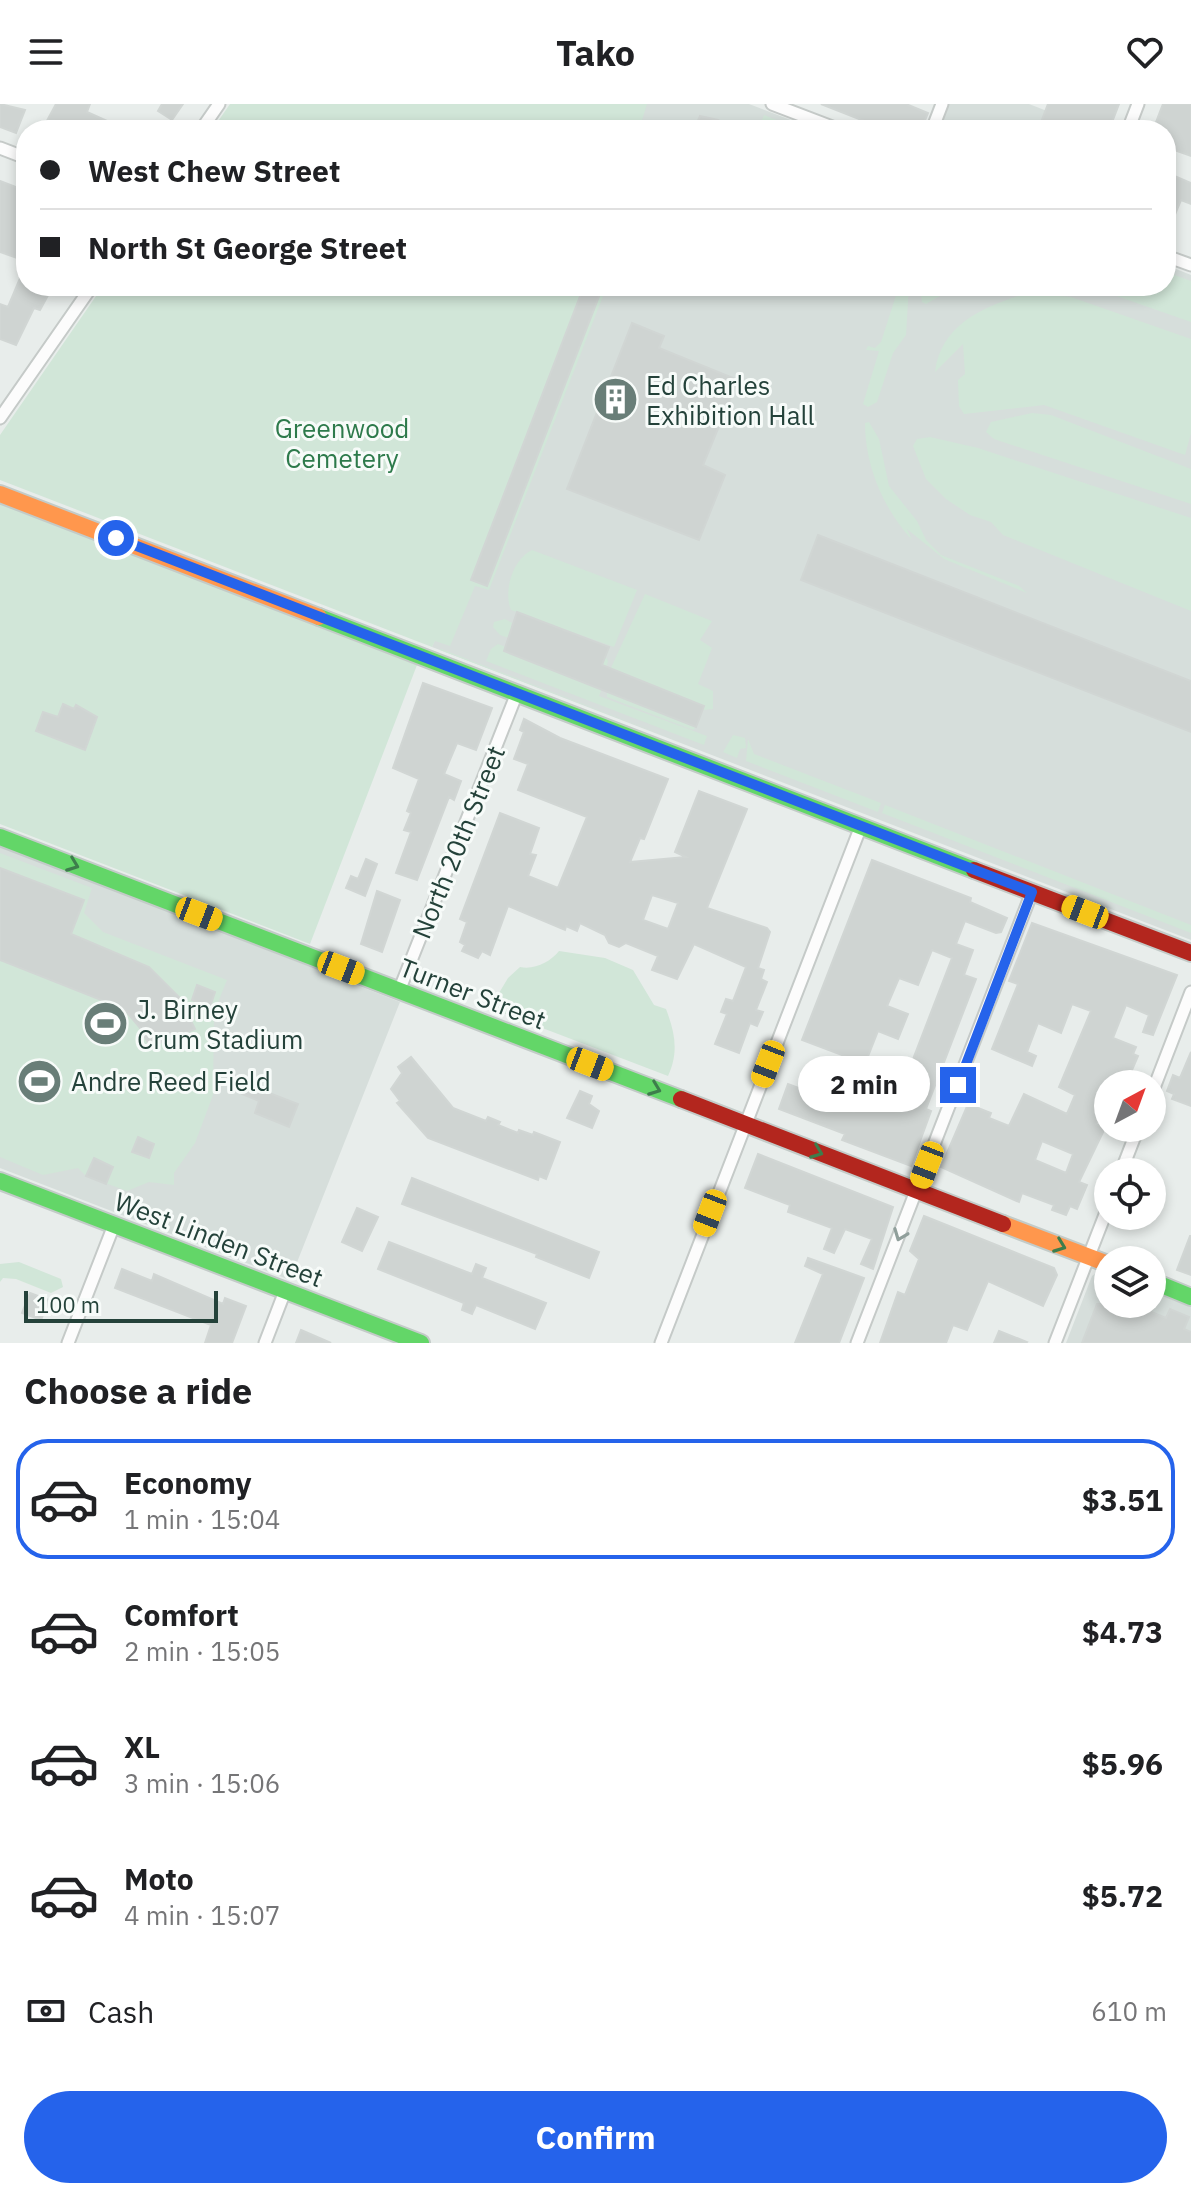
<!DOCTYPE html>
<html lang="en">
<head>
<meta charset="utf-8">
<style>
	:root { --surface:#fff; --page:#f6f6f6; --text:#202124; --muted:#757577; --line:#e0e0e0; --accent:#2563eb }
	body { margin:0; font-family:"IBM Plex Sans",sans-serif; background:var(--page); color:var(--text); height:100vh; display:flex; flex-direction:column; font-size:30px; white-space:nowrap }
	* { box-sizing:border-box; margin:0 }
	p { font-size:26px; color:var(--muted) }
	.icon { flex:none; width:44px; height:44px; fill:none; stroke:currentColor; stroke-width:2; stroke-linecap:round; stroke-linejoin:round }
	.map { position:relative; height:1239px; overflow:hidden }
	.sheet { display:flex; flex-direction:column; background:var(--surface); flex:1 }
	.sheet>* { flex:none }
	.guide { position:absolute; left:16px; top:16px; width:1160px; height:176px; border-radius:32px; box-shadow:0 4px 12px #0003; display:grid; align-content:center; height:176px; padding:0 24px; background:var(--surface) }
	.needle { width:52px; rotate:41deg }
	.fabs { position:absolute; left:1094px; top:966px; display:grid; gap:16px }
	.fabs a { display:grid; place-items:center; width:72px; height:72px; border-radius:50%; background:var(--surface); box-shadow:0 4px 12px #0003; font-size:40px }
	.scale { position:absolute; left:24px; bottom:20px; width:194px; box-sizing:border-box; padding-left:8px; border:4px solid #24423a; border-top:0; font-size:22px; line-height:28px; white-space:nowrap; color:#24423a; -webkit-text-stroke:6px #f7fbf9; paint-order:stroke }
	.end { position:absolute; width:36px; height:36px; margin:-18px; border:10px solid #2563eb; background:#fff; box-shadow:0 0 0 4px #fff }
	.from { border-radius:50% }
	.bubble { position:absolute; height:56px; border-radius:28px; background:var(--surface); box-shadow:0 4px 12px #0003; font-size:26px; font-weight:700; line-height:56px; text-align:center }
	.car { position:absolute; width:24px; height:48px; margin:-24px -12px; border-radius:10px; box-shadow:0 0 6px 2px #0007; background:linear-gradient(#f5c518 24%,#345 0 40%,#f5c518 0 76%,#345 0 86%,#f5c518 0) }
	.guide b { display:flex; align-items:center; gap:28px; height:76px; font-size:30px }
	.guide b+b { border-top:2px solid var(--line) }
	.guide i { width:20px; height:20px; background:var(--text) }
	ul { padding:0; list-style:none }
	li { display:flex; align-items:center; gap:24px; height:120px; margin:0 16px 12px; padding:0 8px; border:4px solid transparent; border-radius:32px }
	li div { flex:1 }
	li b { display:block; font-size:30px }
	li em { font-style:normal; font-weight:700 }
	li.current { border-color:var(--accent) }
	li>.icon { width:72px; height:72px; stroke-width:1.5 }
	h2 { padding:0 24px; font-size:36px; line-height:96px }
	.pay { display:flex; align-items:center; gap:20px; height:88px; padding:0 24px; font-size:30px }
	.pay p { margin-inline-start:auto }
	.action { display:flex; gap:16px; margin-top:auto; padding:16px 24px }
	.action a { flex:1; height:92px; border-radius:48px; background:var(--accent); color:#fff; font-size:32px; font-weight:700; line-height:92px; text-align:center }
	header { display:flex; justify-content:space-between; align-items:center; height:104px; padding:0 24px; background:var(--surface); font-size:36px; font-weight:700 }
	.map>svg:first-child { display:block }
	.built { fill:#d6dedb }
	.green { fill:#d1e6d8 }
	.building { fill:#cfd4d2; stroke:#d1d6d4; stroke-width:2; fill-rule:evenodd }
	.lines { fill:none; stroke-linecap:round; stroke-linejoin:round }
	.street-casing { stroke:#c5cac8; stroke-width:15 }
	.fast-casing { stroke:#c3cbc8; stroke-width:20 }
	.slow-casing { stroke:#c3cbc8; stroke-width:20 }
	.jam-casing { stroke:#c3cbc8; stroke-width:20 }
	.street { stroke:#fcfcfc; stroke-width:11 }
	.fast { stroke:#63d668; stroke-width:16 }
	.slow { stroke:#ff974d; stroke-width:16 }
	.jam { stroke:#b3261e; stroke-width:16 }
	.oneway { stroke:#3d7d4c }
	.oneway2 { stroke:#909f9b }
	.route { stroke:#2563eb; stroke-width:10 }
	.labels { text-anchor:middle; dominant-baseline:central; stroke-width:6; stroke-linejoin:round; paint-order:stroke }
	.poi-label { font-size:26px; fill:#24423a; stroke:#f7fbf9; text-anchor:start }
	.park-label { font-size:26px; fill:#2d7a4b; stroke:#f7fbf9 }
	.street-label { font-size:26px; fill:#24423a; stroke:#f7fbf9 }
</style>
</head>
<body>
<header><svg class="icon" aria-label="menu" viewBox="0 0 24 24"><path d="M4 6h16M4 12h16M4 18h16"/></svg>Tako<svg class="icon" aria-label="heart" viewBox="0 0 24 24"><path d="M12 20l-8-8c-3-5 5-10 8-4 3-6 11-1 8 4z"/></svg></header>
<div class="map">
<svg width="1191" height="1239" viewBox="0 0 1191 1239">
	<rect width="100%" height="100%" fill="#e8edeb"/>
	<path class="built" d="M 645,0 L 749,0 L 817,26 L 634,26 Z
		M 949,0 L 1029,0 L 1096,26 L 939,26 Z
		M 1166,161 L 1191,171 L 1191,836 L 432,543 L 574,182 L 1166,182 Z
		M 0,742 L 400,898 L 290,1176 L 0,1064 Z
		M 1098,1168 L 1108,1171 L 1108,1200 L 1152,1200 L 1152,1188 L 1191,1203 L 1191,1239 L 1066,1239 L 1092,1172 Z"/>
	<path class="green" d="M 230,0 L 647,0 L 639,26 L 212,26 Z
		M 764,11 L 801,26 L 758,26 Z
		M 1166,168 L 1191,177 L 1191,218 L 1088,182 L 1166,182 Z
		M 103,182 L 612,182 L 605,187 L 489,486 L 475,482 L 450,542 L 435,537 L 432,543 L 0,376 L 0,331 Z
		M 899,182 L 909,182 L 906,231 L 893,249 L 877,298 L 868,303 L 863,300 L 879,247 L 866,246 L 868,242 L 875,244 L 881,238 Z
		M 920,182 L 957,182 L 926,200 L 922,198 Z
		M 1028,189 L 1071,193 L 1191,235 L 1191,329 L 1185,351 L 1044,301 L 964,310 L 959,302 L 958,276 L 965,270 L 963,240 L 935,268 C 941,219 987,201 1028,189 Z
		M 1032,309 L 1051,311 L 1191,365 L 1191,400 L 994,335 L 986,328 L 991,318 Z
		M 869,318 L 879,335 L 889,382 L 917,417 L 926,436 L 941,451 L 1019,482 L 1027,489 L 944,455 L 907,425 L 912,436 C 883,404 865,362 865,319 Z
		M 930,333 L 978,344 L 1191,414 L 1191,507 L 1003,431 L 991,418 L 970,411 L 946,395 L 926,375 L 913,342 L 917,335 Z
		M 0,400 L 417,561 L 310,840 L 0,720 Z
		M 532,446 L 637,486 L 614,543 L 511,506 C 503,487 513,455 532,446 Z
		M 645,490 L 712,517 L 700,536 L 712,544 L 698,580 L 713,587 L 713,605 L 703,606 L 704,602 L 609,568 Z
		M 505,515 L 512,519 L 511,523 L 602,559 L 605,552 L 608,557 L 605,569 L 500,531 L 493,523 L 494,518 Z
		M 498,540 L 506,543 L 505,547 L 593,582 L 605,577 L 599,592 L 707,632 L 704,641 L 486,557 L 491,545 Z
		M 441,545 L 699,645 L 440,546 Z
		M 607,586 L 610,589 L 696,623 L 693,626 L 607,593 Z
		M 733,631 L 745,634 L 746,644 L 740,645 L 737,654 L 723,648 Z
		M 748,635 L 754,650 L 881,699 L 878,708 L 746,657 Z
		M 885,701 L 1191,821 L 1191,829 L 882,709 Z
		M 0,749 L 92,784 L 84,809 L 103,828 L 227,876 L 214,908 L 213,991 L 195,1039 L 174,1069 L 174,1081 L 149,1078 L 127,1087 L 86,1072 L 78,1064 L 43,1071 L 0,1053 Z
		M 559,847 L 605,854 L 633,866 L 654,901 L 666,905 C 675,929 679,948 668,972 L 490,904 L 508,874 L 520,863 C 535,866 550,858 559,847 Z
		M 19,1158 L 61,1175 L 63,1183 L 51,1189 L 16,1175 L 3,1174 L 0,1178 L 0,1160 Z"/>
	<path class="building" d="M 0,0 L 25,6 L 16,29 L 0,23 Z
		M 56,0 L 90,0 L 87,8 L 127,26 L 42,26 Z
		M 162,0 L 183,0 L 172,16 L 158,7 Z
		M 821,0 L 906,0 L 928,9 L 921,26 L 887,26 Z
		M 1048,0 L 1119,0 L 1109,26 L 1038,26 Z
		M 1163,0 L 1191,0 L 1191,52 L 1166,43 L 1166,26 L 1153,26 Z
		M 700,12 L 718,16 L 735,26 L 694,26 Z
		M 1172,71 L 1191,79 L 1191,100 L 1181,96 L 1166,132 L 1166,86 Z
		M 0,77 L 26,87 L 26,157 L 0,148 Z
		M 26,160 L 26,182 L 53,182 L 40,206 L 34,204 L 16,241 L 0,235 L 0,200 L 8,203 Z
		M 584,182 L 603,182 L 487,482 L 471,476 Z
		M 632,219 L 664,232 L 659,244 L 738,276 L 703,361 L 725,371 L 699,436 L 567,385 Z
		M 818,431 L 1191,577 L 1191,628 L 801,476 Z
		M 517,508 L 609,543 L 602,561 L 704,602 L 696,623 L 504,547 Z
		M 423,579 L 492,604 L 476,646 L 457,639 L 444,670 L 461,677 L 454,696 L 449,693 L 417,776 L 396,769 L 411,728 L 404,726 L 411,709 L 407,707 L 419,675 L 393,664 Z
		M 63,600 L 74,605 L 76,601 L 97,613 L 85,646 L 36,627 L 43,608 L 58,613 Z
		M 524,615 L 560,634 L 668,675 L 644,735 L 640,734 L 630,758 L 686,753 L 675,748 L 699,687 L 747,705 L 707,804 L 767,824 L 770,828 L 758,864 L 764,866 L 761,875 L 767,878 L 756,906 L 763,908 L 757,922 L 750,919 L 739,949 L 715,940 L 727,910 L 721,908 L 726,895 L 733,897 L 746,863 L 694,840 L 677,875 L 652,866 L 658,852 L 626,839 L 619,843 L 609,839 L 605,831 L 580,819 L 577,827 L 566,822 L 565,826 L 508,802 L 490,851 L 482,847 L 478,854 L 462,847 L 465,841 L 460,838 L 467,818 L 460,815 L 500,709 L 539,724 L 530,750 L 536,751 L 528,772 L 558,784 L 587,713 L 518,686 L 528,660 L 514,655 L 524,628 L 520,626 ZM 652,791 L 678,799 L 668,825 L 643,816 Z
		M 366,755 L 377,760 L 365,792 L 346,784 L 351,772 L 358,775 Z
		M 872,756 L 971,794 L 970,798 L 1007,814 L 1001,828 L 996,829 L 965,817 L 956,840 L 973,846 L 964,871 L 976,875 L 926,1005 L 931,1007 L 911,1062 L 842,1036 L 845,1030 L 779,1005 L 788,980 L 799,984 L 798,987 L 854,1008 L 862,987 L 848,982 L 858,957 L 802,936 ZM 932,846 L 952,854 L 905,976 L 909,977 L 900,999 L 878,989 L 888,964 L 867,955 L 878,927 L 898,935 L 908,910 L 887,902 L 899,874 L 918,881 Z
		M 0,764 L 84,796 L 71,830 L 149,863 L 179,893 L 195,925 L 150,943 L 141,925 L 124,905 L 0,856 Z
		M 377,787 L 400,796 L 382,848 L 361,840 Z
		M 1032,819 L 1177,871 L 1153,931 L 1143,928 L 1149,911 L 1126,901 L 1113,934 L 1136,943 L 1133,950 L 1138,952 L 1126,980 L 1108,980 L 1108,1003 L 1104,1001 L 1096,1020 L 1105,1024 L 1079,1078 L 1087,1081 L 1077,1105 L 1070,1102 L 1066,1111 L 1052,1106 L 1054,1101 L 1022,1089 L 1019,1098 L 941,1063 L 968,1000 L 991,1009 L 989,1014 L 1009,1022 L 1024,990 L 1067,1010 L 1075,991 L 1059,983 L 1091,907 L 1072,900 L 1061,929 L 1038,919 L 1027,948 L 1036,952 L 1032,962 L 992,945 L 1018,880 L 1009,877 ZM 1042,1037 L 1073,1050 L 1066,1069 L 1035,1056 Z
		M 197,881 L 215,888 L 210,903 L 192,896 Z
		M 1191,948 L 1191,1002 L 1172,995 L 1174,990 L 1167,987 L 1173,971 L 1180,974 Z
		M 411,953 L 453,1004 L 486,1017 L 488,1013 L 500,1018 L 498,1021 L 518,1029 L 519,1026 L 533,1031 L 534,1028 L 560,1038 L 546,1075 L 539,1072 L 538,1076 L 428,1034 L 397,999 L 400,997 L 391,985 L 402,969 L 398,963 Z
		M 246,980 L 298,1000 L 289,1023 L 255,1009 L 259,997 L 242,990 Z
		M 580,987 L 592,992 L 589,1000 L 599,1007 L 592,1024 L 567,1014 Z
		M 138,1033 L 154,1040 L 149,1054 L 132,1048 Z
		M 758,1050 L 893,1103 L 873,1165 L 861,1160 L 872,1135 L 845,1125 L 834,1149 L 824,1145 L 832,1124 L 788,1108 L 790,1101 L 745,1084 Z
		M 94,1054 L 113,1063 L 106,1080 L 86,1072 Z
		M 412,1074 L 599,1148 L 589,1174 L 536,1153 L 537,1150 L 402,1100 Z
		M 357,1104 L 378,1113 L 362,1147 L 342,1138 Z
		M 924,1112 L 1054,1164 L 1057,1171 L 1043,1202 L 988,1177 L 967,1226 L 953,1221 L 946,1239 L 880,1239 L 898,1188 L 905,1191 L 919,1155 L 910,1147 Z
		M 1190,1132 L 1191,1132 L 1191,1171 L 1177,1166 Z
		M 389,1138 L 472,1170 L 476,1160 L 486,1164 L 482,1174 L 546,1199 L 535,1225 L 476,1201 L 472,1210 L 462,1206 L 464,1199 L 378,1165 Z
		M 808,1154 L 864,1174 L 839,1239 L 795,1239 L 823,1170 L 805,1162 Z
		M 122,1165 L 152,1177 L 154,1170 L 223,1200 L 225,1194 L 246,1202 L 232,1239 L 205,1239 L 211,1221 L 115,1184 Z
		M 30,1189 L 49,1196 L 41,1216 L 22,1209 Z
		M 1097,1200 L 1132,1200 L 1166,1214 L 1170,1205 L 1189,1213 L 1184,1225 L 1191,1228 L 1191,1239 L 1082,1239 Z
		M 301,1226 L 331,1239 L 296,1239 Z
		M 999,1227 L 1027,1238 L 1026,1239 L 994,1239 Z"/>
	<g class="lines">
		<defs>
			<path id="street" d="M 772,0 L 840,26
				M 201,26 L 219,0
				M 932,26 L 942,0
				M 1128,26 L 1138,0
				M 0,44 L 26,54
				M 1166,152 L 1191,161
				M 0,314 L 92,182
				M 399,887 L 517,589
				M 1152,989 L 1191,888
				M 1121,1068 L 1138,1024
				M 68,1239 L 114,1121
				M 265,1239 L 285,1187
				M 661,1239 L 861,722
				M 857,1239 L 1032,788
				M 1055,1239 L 1108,1103"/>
			<path id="fast" d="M 319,513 L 974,766
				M 0,733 L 681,995
				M 0,1077 L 421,1239
				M 1152,1177 L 1191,1193"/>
			<path id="slow" d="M 0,390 L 319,513
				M 1003,1120 L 1108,1160"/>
			<path id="jam" d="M 974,766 L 1191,849
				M 681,995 L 1003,1120"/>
		</defs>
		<use href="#street" class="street-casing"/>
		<use href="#fast" class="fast-casing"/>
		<use href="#slow" class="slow-casing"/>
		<use href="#jam" class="jam-casing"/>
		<use href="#street" class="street"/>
		<use href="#fast" class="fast"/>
		<use href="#slow" class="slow"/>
		<use href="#jam" class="jam"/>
	</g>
	<defs><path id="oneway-chevron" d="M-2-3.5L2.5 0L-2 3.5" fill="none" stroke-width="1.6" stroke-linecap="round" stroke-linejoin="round" transform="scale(2)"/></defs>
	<g class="oneway">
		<use href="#oneway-chevron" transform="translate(73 761) rotate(21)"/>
		<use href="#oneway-chevron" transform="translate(655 985) rotate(21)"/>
		<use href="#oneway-chevron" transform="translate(817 1048) rotate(21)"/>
		<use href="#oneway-chevron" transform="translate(1060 1142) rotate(21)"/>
	</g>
	<use class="oneway2" href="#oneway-chevron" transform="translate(900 1131) rotate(111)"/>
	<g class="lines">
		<path class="route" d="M 116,434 L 1032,788 L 958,981"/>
	</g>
	<defs>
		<symbol id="building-disc" viewBox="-11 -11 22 22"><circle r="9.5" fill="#697e78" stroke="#f7fbf9"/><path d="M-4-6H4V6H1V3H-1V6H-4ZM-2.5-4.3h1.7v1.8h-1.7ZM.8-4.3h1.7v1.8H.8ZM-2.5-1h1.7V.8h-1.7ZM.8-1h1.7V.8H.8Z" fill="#fff"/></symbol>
		<symbol id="stadium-disc" viewBox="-11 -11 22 22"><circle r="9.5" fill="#697e78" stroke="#f7fbf9"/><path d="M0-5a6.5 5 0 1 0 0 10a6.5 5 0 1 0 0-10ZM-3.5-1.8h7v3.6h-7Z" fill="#fff"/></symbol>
	</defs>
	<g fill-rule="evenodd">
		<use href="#building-disc" x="590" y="270" width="51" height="51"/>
		<use href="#stadium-disc" x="80" y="894" width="51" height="51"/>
		<use href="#stadium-disc" x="14" y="952" width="51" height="51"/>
	</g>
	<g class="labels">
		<g class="poi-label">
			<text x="646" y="281">Ed Charles<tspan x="646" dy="30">Exhibition Hall</tspan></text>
			<text x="137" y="905">J. Birney<tspan x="137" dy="30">Crum Stadium</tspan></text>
			<text x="71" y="977">Andre Reed Field</text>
		</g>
		<g class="park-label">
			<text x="342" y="324">Greenwood<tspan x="342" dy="30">Cemetery</tspan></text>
		</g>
		<g class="street-label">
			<text transform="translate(458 738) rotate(-68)">North 20th Street</text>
			<text transform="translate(473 889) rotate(21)">Turner Street</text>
			<text transform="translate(219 1135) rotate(21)">West Linden Street</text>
		</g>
	</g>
</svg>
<div class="fabs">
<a><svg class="needle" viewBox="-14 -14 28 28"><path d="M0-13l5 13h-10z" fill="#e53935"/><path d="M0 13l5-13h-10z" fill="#757577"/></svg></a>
<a><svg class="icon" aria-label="locate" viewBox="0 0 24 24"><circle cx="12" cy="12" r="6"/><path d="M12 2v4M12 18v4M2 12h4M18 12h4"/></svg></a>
<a><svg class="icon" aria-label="layers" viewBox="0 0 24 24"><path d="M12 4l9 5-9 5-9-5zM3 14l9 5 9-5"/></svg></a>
</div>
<div class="scale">100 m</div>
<i class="end from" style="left:116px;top:434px"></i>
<i class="end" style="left:958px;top:981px"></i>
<div class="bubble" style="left:798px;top:952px;width:132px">2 min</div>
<i class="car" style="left:1085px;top:808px;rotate:291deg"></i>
<i class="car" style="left:199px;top:810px;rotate:111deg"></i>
<i class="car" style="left:341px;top:864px;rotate:111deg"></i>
<i class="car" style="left:590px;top:960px;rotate:111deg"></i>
<i class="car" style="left:768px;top:960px;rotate:201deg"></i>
<i class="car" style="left:927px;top:1061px;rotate:201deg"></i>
<i class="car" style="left:710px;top:1109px;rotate:201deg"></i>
<div class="guide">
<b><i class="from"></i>West Chew Street</b>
<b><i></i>North St George Street</b>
</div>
</div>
<section class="sheet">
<h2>Choose a ride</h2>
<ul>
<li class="current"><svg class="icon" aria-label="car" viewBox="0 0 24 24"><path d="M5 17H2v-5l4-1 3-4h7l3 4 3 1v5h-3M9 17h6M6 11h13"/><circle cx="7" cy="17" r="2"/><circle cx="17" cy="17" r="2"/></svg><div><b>Economy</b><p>1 min · 15:04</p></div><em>$3.51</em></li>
<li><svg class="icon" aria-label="car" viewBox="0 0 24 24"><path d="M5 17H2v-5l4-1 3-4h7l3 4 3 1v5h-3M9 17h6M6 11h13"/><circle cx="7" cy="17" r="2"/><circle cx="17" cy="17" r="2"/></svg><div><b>Comfort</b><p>2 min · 15:05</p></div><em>$4.73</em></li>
<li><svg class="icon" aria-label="car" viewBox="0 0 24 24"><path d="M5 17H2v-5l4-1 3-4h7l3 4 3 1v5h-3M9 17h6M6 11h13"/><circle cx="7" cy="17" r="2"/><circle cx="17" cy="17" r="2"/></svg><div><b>XL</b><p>3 min · 15:06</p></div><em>$5.96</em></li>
<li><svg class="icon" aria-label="car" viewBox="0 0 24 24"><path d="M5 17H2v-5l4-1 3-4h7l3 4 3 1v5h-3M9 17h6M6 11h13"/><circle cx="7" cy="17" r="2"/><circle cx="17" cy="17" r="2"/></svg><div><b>Moto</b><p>4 min · 15:07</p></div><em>$5.72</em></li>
</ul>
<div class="pay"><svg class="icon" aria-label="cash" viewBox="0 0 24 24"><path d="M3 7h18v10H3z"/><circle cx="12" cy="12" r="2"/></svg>Cash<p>610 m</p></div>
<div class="action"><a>Confirm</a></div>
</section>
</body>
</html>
